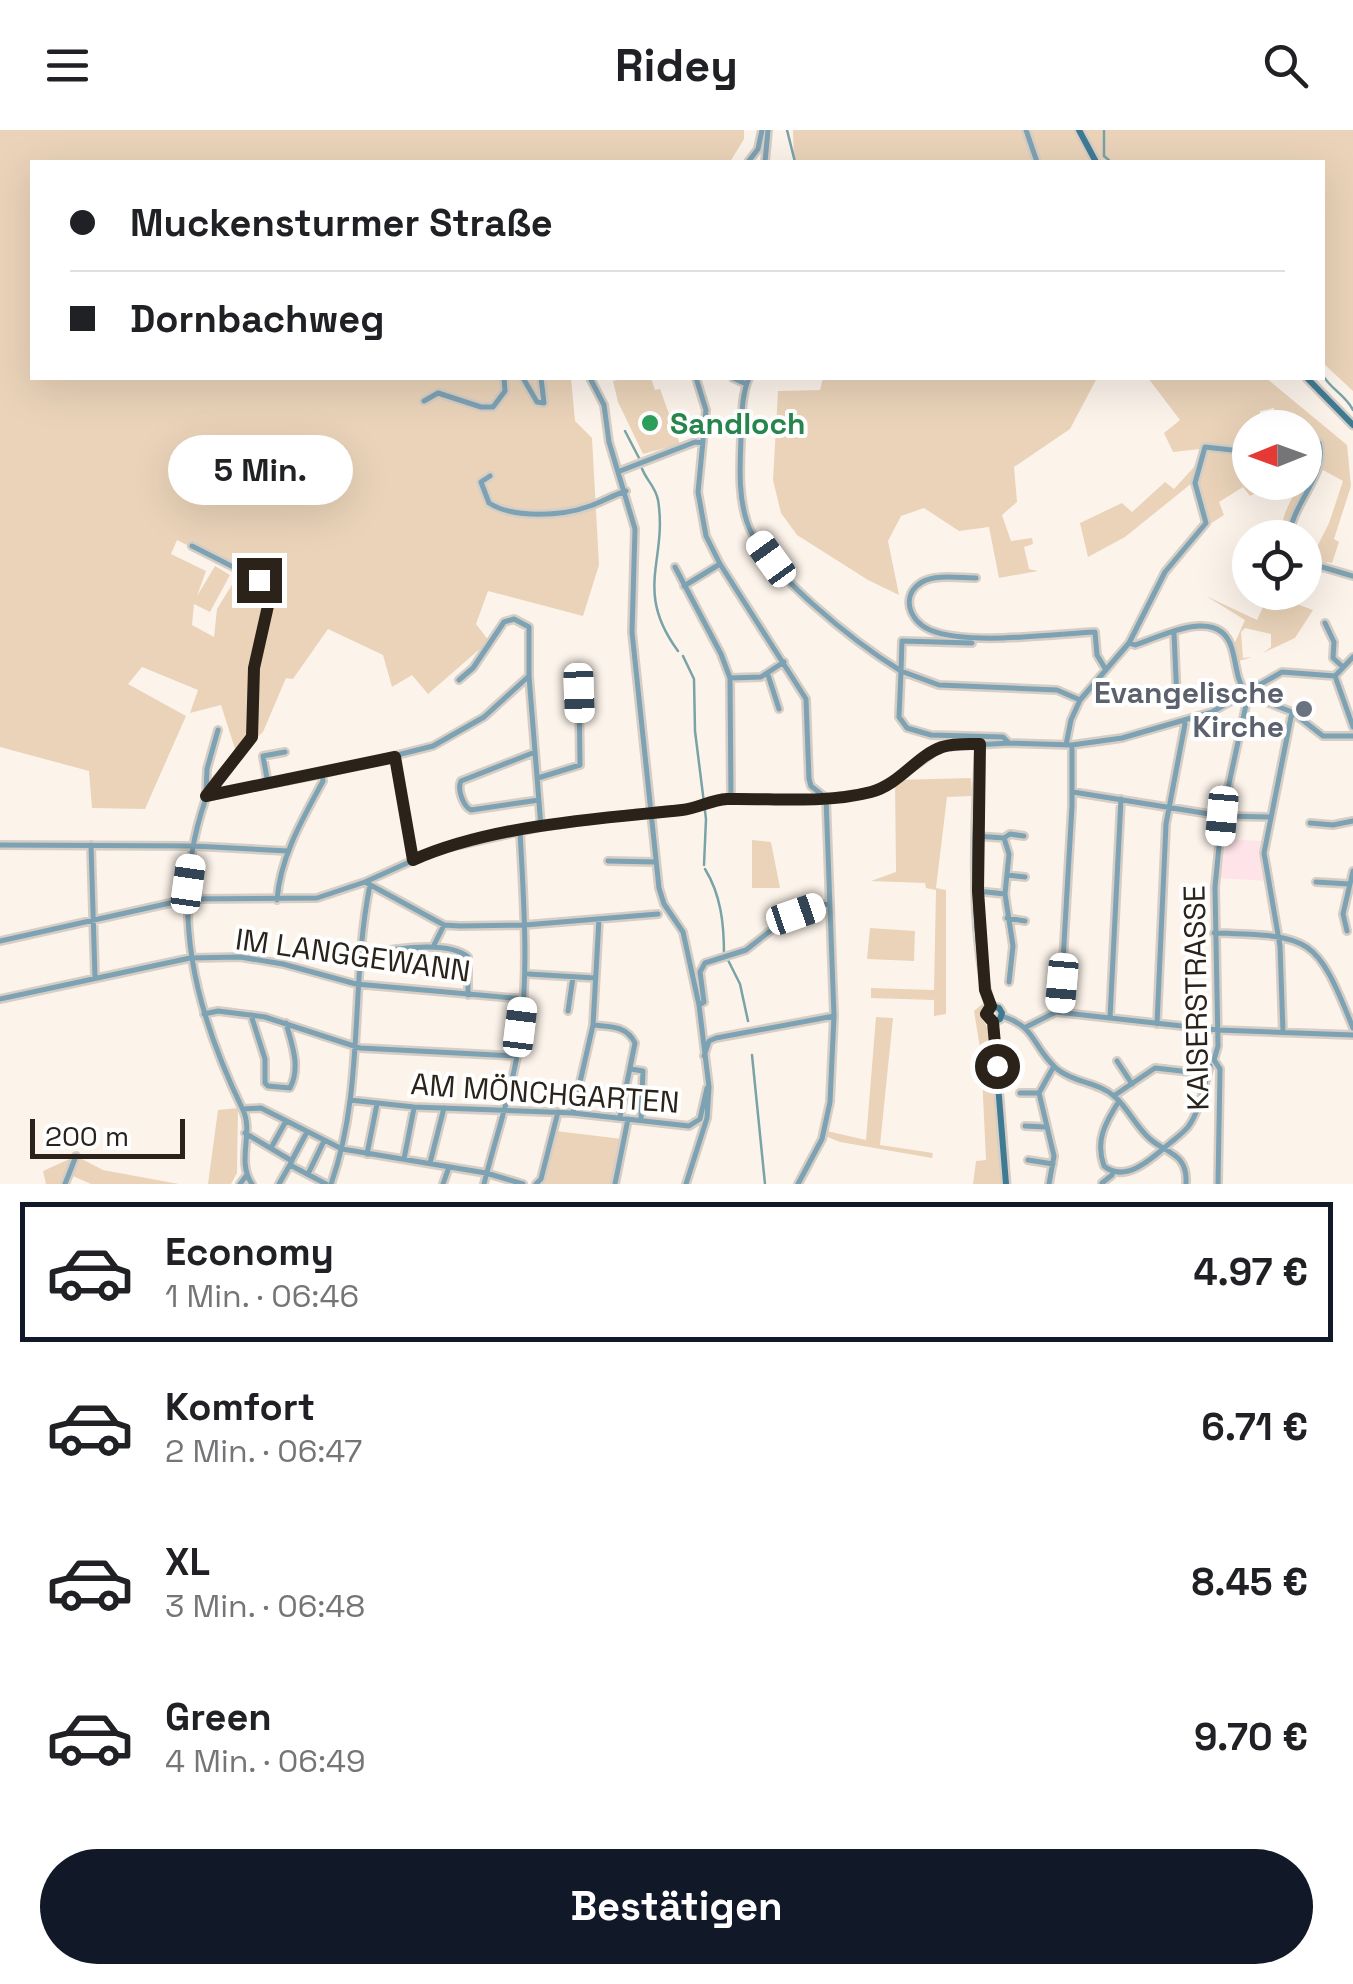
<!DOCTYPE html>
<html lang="de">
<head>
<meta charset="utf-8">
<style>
	:root { --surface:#fff; --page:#f2f2f2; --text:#202124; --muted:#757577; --line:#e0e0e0; --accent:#111827 }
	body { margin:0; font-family:"Space Grotesk",sans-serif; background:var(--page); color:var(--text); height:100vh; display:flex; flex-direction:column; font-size:38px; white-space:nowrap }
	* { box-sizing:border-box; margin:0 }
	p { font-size:32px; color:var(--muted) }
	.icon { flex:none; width:55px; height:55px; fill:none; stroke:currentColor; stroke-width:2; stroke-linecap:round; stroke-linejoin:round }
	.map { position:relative; height:1054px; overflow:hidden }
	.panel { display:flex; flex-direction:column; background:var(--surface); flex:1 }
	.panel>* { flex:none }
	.hud { position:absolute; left:30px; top:30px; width:1295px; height:220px; border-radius:0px; box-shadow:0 10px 40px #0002; display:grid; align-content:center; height:220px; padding:0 40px; background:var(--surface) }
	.needle { width:65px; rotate:269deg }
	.controls { position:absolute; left:1232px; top:280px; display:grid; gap:20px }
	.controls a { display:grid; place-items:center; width:90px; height:90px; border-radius:50%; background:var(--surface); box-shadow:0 10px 40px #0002; font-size:50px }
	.scale { position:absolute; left:30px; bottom:25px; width:155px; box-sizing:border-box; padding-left:10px; border:5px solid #2b231a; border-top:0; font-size:28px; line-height:35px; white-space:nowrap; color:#2b231a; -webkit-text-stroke:8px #fff; paint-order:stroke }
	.end { position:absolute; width:45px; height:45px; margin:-22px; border:12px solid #2b231a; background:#fff; box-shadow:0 0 0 5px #fff }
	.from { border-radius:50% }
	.bubble { position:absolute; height:70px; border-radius:35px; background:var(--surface); box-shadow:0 10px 40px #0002; font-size:32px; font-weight:700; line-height:70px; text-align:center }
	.car { position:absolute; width:30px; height:60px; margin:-30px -15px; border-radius:12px; box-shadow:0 0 8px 2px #0007; background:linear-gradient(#fff 24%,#345 0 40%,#fff 0 76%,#345 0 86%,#fff 0) }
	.hud b { display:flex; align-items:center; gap:35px; height:95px; font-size:38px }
	.hud b+b { border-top:2px solid var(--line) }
	.hud i { width:25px; height:25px; background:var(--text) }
	ul { padding:18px 0 0; list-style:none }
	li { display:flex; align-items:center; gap:30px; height:140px; margin:0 20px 15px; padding:0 20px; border:5px solid transparent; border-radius:0px }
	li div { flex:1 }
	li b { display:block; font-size:38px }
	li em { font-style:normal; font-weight:700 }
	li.selected { border-color:var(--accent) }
	li>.icon { width:90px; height:90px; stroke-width:1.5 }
	.primary-button { display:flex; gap:20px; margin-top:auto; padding:20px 40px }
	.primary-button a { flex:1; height:115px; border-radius:60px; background:var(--accent); color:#fff; font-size:40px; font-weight:700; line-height:115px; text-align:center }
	header { display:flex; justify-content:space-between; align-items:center; height:130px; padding:0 40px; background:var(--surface); font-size:45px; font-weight:700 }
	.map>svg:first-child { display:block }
	.education { fill:#fee4e9 }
	.green { fill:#ead3b9; fill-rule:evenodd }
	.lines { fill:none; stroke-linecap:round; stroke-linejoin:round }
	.stream { stroke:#79a3a7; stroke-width:2.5 }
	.street-casing { stroke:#d6cec5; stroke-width:10 }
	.secondary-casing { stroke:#d6cec5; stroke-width:11 }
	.street { stroke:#7da2b3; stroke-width:5 }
	.secondary { stroke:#3f7a93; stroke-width:6 }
	.route { stroke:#2b231a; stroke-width:12 }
	.leisure-dot { fill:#2e9e5b; stroke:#fff; stroke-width:4 }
	.worship-dot { fill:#6b7280; stroke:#fff; stroke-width:4 }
	.labels { text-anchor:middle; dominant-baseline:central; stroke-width:8; stroke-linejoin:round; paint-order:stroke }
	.leisure-label { font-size:30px; font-weight:bold; fill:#27864d; stroke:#fff; text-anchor:start }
	.worship-label { font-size:30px; font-weight:bold; fill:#5b616d; stroke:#fff; text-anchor:end }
	.street-label { font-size:30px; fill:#2b231a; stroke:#fff }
</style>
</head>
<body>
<header><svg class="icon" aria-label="menu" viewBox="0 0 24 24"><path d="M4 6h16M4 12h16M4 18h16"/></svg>Ridey<svg class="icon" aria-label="search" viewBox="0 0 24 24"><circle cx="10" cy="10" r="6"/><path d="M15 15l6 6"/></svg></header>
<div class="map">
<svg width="1353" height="1054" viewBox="0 0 1353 1054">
	<rect width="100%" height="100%" fill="#fcf4eb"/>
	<path class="education" d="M 1222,709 L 1262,711 L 1264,751 L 1219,748 Z"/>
	<path class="green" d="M 0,0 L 744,0 L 744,9 L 730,32 L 32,32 L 32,248 L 571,248 L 575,291 L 592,308 L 599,435 L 583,486 L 488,461 L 476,494 L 489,511 L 428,564 L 412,545 L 392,557 L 383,525 L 328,499 L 293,549 L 286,548 L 263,602 L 237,625 L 221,575 L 190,583 L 198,560 L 142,537 L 128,554 L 186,586 L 145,679 L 92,678 L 89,641 L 0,617 ZM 177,410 L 217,430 L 236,430 L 244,435 L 217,479 L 214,507 L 192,495 L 194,474 L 210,482 L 230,445 L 215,436 L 197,466 L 206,441 L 171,424 Z
		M 793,0 L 1353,0 L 1353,261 L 1323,233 L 1322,32 L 794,32 Z
		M 626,248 L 651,248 L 655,260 L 660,259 L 680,314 L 643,324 L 618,272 L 613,251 Z
		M 823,248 L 1097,248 L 1070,299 L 1014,337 L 1017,372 L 1002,385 L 1011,411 L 1032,408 L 1033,414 L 1024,417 L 1029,439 L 1038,441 L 999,448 L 989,397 L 959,401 L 924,378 L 901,386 L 888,411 L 899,465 L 868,450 L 797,405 L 781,383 L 773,350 L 778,261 L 820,260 Z
		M 1148,248 L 1266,248 L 1347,315 L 1351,356 L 1334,409 L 1339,412 L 1332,433 L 1327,432 L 1323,443 L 1305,435 L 1305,419 L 1314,423 L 1329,393 L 1343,351 L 1323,340 L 1296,393 L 1296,407 L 1283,407 C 1278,391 1290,373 1297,358 L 1295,353 L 1305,352 L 1305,298 L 1278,297 L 1274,278 L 1260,281 L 1260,297 L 1250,298 L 1250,352 L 1275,353 L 1250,366 L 1243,357 L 1219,372 L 1224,385 L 1210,394 L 1198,366 L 1197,349 L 1125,407 L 1088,427 L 1080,393 L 1122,373 L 1132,382 L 1165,352 L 1174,359 L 1194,337 L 1200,319 L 1173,322 L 1164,303 L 1180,290 Z
		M 1269,464 L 1313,480 L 1295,508 L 1263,523 L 1271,517 L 1271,504 L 1245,498 L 1241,502 L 1243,528 L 1252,527 L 1236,532 L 1233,517 L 1245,490 L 1206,466 L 1257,490 Z
		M 971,648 L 972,666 L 947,667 L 936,758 L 946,760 L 946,884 L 934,886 L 934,870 L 871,868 L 871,858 L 934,860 L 936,760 L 926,758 L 925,753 L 871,751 L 896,742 L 895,650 Z
		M 752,710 L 771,712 L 780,758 L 752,758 Z
		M 870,798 L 915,801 L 914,831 L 867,829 Z
		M 985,872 L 981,886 L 990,902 L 1002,1054 L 973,1054 L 976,1031 L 986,1030 L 981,924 L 974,881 Z
		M 876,887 L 893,888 L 880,1015 L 933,1023 L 932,1028 L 840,1012 L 825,1006 L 827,1001 L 866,1010 Z
		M 238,978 L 237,1043 L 231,1054 L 208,1054 L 218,980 Z
		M 556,1001 L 622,1009 L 612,1054 L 542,1054 Z
		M 76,1026 L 103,1040 L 179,1054 L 91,1054 L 66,1043 L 62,1054 L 46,1054 L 43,1041 Z"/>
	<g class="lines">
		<path class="stream" d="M 787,0 L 795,32
			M 1104,0 L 1104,26 L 1111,32
			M 1322,244 C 1331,260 1345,264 1353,280
			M 625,301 L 639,328
			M 641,336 C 646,351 655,355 658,370 C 668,430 633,460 678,521
			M 683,526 L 694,549 L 695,601 L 706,689 L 704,735
			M 705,739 C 721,765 724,794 724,824
			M 728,830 L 740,854 L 748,891
			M 752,925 L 765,1054"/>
		<defs>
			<path id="street" d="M 1026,0 L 1037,32
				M 748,32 L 758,19 L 762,0
				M 765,32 L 768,0
				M 523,248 L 537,272 L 544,273
				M 541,248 L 544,273
				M 590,248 L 604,275 L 609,312 L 635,399 L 632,502 L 659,758 L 664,774 L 683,802 L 699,875 L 709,957 L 707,988 L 686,1054
				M 696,248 L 706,280 L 698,362 L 706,406 L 720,434 L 806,569 L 809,649 L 811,656 L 826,668 L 834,886 L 830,972 L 822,1009 L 798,1054
				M 733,248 L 746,254
				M 749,248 C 741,266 742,289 741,308 C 740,337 738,365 747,392 C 763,441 857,514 901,541 L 899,587 L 907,598 L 931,605 L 1003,607 L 1009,613
				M 424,271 L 438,263 L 481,277 L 493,277 L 505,261 L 504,248
				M 620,341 L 695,312 L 703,313
				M 490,346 L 481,352 L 489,373 C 514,389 563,386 590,376 C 602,372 613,365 626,361
				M 1289,408 C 1291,374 1328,345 1319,313 L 1305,308
				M 192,416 L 259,450 L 270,467 C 268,492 255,515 254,541 C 253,557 257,596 249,609 C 237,631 213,646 205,671 C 168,779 195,881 243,980 C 254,1003 236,1031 252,1054
				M 1305,432 L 1353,446
				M 675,437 L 721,524 L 730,548 L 731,669
				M 976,448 C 961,448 935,444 922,452 C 900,465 909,491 930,500 C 968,516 1052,504 1095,502 L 1097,525 L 1106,540
				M 684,456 L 720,434
				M 1325,493 L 1334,512 L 1333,528 L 1343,537
				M 1174,503 L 1177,570
				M 972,513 L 902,511 L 901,541 L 939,555 L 1057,560 L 1080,570
				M 1129,513 L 1135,515 C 1163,506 1220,475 1232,519 C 1237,536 1236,549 1246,564
				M 768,545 L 779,579
				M 1335,546 L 1353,597
				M 730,548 L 761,547 L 784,532
				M 459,550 L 473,538 L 504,492 L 514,489 L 529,497 L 529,546 L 541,697
				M 1246,564 L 1292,582 L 1323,606 L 1353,606
				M 1066,615 L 1071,590 L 1080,570 L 1129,513 L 1165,442 L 1206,393 L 1195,353 L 1205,317 L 1250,322
				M 535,622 L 461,651 C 457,659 463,676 471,680 L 539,670
				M 395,627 L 413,730
				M 538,648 L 580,635 L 579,563 L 585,551
				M 268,654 L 263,626 L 285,622
				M 1073,662 L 1222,686 L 1270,687
				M 206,663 L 207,639 L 218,600
				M 206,666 L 322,644 L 433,616 L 484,587 L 529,546
				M 1310,693 L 1333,695 L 1353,691
				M 976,706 L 1004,708 L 1009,724 L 1005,764
				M 1004,708 L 1010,704 L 1024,706
				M 0,715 L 194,716 L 288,721
				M 91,715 L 95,847
				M 608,731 L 655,732
				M 1007,745 L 1025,747
				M 365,752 L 444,795 L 460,796 L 525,795 L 658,784
				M 1316,752 L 1349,754
				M 977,761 L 1005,764 L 1013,816 L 1009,852
				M 277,770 C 280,727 303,688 323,651 L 322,644
				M 1007,788 L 1025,791
				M 1347,801 L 1343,784 L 1353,741
				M 1214,803 C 1311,806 1316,805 1353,898
				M 0,811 L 188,769 L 317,768 L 365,752 L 436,720 L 541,697 L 639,683 L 687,679 L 720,670 L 816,670 L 871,662 L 895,650 L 941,617 L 1009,613 L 1072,615 L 1122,608 L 1212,582 L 1282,542 L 1335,546 L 1353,527
				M 433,817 L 444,795
				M 361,825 C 386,820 447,809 468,827 L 468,865
				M 528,844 L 595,848
				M 0,869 L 190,828 L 240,827 L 283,834 L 356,854 L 524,869
				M 699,875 L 704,872 L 700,842 L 705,833 L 746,820 L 788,787 L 829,773
				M 568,881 L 573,847
				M 1060,882 L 1072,676 L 1072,615
				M 204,884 L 218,881 L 265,887 L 360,918 L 517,926
				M 251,885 L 265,929 L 265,953 L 268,956 L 290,958 C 301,937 292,915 286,893
				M 1002,886 C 1038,898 1031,916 1057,939 C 1074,953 1098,952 1114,966 C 1128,978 1136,997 1150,1009 C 1167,1024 1188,1023 1186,1054
				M 1110,888 L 1121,669
				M 1157,894 L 1166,694 L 1185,594
				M 593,895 C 610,897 626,895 635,913 L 620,987
				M 1026,897 L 1056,882 L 1218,900 L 1353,905
				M 1283,902 L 1280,816 L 1264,723 L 1292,582
				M 704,926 L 709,911 L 716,908 L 834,886
				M 1117,931 L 1132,954
				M 631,939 L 643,941 L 641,990
				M 1020,963 L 1039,963
				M 1115,965 L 1155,938 L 1190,942 L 1210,937
				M 350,970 L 414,977 L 573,983 L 689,996 L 700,989 L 707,958
				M 1119,971 C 1105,993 1095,1011 1104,1036 C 1125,1054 1153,1028 1170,1013 C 1176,1008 1183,1003 1188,997 C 1200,981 1204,955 1210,936
				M 243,979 L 261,978 L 342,1019 L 486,1043 L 523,1054
				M 573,983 L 593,895 L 599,789
				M 1025,996 L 1045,997
				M 245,1003 L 292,1031 L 279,1054
				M 271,1018 L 286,991
				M 367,1024 L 377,974
				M 404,1029 L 414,978
				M 292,1030 L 307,1002
				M 1028,1030 L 1053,1034
				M 430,1033 L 444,978
				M 290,1035 L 326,1054
				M 308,1044 L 324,1011
				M 1102,1053 L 1112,1045
				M 65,1054 L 76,1026
				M 240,1054 L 246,1046
				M 331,1054 C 365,959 350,853 370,755
				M 443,1054 L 449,1037
				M 484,1054 C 494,1013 509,970 517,926 C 530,851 524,777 520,701
				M 536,1054 L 541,1049 L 558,982
				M 615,1054 L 628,989
				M 1049,1054 L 1054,1026 L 1039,963 L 1054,936
				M 1218,1054 L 1220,939 L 1214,930 L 1218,916 L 1215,757 L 1222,686 L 1246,575 L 1246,564"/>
			<path id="secondary" d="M 1079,0 L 1096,32
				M 1307,248 L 1353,295
				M 980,614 C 975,685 969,810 991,876
				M 991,876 L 986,884 L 993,892 L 1006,1054
				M 991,876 L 999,878 L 1002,883 L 1000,889 L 993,892"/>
		</defs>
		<use href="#street" class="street-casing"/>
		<use href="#secondary" class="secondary-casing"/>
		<use href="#street" class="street"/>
		<use href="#secondary" class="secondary"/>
	</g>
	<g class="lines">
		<path class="route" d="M 259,450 L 270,467 L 254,538 L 252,607 L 206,666 L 395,627 L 413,730 C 491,695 597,689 682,680 C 698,678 711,670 727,669 C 775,668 824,674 871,662 C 899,655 916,626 942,617 C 954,613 968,614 980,614 L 978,761 L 985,860 L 991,876 L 986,884 L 993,892 L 997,936"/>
	</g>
	<circle class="leisure-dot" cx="650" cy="293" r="10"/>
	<circle class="worship-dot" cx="1304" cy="579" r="10"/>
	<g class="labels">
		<g class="leisure-label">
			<text x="670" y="293">Sandloch</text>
		</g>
		<g class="worship-label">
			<text x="1284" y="562">Evangelische<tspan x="1284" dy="34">Kirche</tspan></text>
		</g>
		<g class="street-label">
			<text transform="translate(353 825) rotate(8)">IM LANGGEWANN</text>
			<text transform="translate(1196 868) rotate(-91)">KAISERSTRASSE</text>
			<text transform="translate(545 963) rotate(4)">AM MÖNCHGARTEN</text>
		</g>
	</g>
</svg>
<div class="controls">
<a><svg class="needle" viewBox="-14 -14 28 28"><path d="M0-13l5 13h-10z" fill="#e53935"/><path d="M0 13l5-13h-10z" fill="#757577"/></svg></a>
<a><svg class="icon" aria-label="locate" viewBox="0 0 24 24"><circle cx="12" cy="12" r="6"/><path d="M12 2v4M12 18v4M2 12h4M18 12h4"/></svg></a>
</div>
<div class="scale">200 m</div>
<i class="end from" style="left:997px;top:936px"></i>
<i class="end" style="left:259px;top:450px"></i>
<div class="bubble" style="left:168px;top:305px;width:185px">5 Min.</div>
<i class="car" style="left:771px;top:429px;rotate:324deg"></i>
<i class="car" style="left:579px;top:563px;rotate:178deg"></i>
<i class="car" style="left:1222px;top:686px;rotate:185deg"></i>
<i class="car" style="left:188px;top:754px;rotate:8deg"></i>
<i class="car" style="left:796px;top:784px;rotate:71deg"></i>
<i class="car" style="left:1062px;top:853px;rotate:185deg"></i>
<i class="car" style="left:520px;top:897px;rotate:7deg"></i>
<div class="hud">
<b><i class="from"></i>Muckensturmer Straße</b>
<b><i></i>Dornbachweg</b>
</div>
</div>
<section class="panel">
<ul>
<li class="selected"><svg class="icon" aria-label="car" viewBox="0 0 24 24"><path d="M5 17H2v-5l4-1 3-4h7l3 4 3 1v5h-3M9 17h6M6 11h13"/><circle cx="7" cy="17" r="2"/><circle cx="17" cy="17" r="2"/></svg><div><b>Economy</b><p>1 Min. · 06:46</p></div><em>4.97 €</em></li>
<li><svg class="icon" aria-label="car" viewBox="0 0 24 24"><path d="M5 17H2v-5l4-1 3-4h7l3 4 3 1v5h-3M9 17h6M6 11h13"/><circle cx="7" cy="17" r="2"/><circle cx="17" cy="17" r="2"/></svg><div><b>Komfort</b><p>2 Min. · 06:47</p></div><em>6.71 €</em></li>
<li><svg class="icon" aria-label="car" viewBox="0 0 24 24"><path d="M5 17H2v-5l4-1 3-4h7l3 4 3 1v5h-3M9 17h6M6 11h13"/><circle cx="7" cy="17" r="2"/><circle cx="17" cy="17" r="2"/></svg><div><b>XL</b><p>3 Min. · 06:48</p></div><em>8.45 €</em></li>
<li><svg class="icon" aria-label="car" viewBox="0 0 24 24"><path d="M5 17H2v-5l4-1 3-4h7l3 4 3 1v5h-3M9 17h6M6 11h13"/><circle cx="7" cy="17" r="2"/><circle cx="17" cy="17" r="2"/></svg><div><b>Green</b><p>4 Min. · 06:49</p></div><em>9.70 €</em></li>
</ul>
<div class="primary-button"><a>Bestätigen</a></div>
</section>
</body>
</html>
